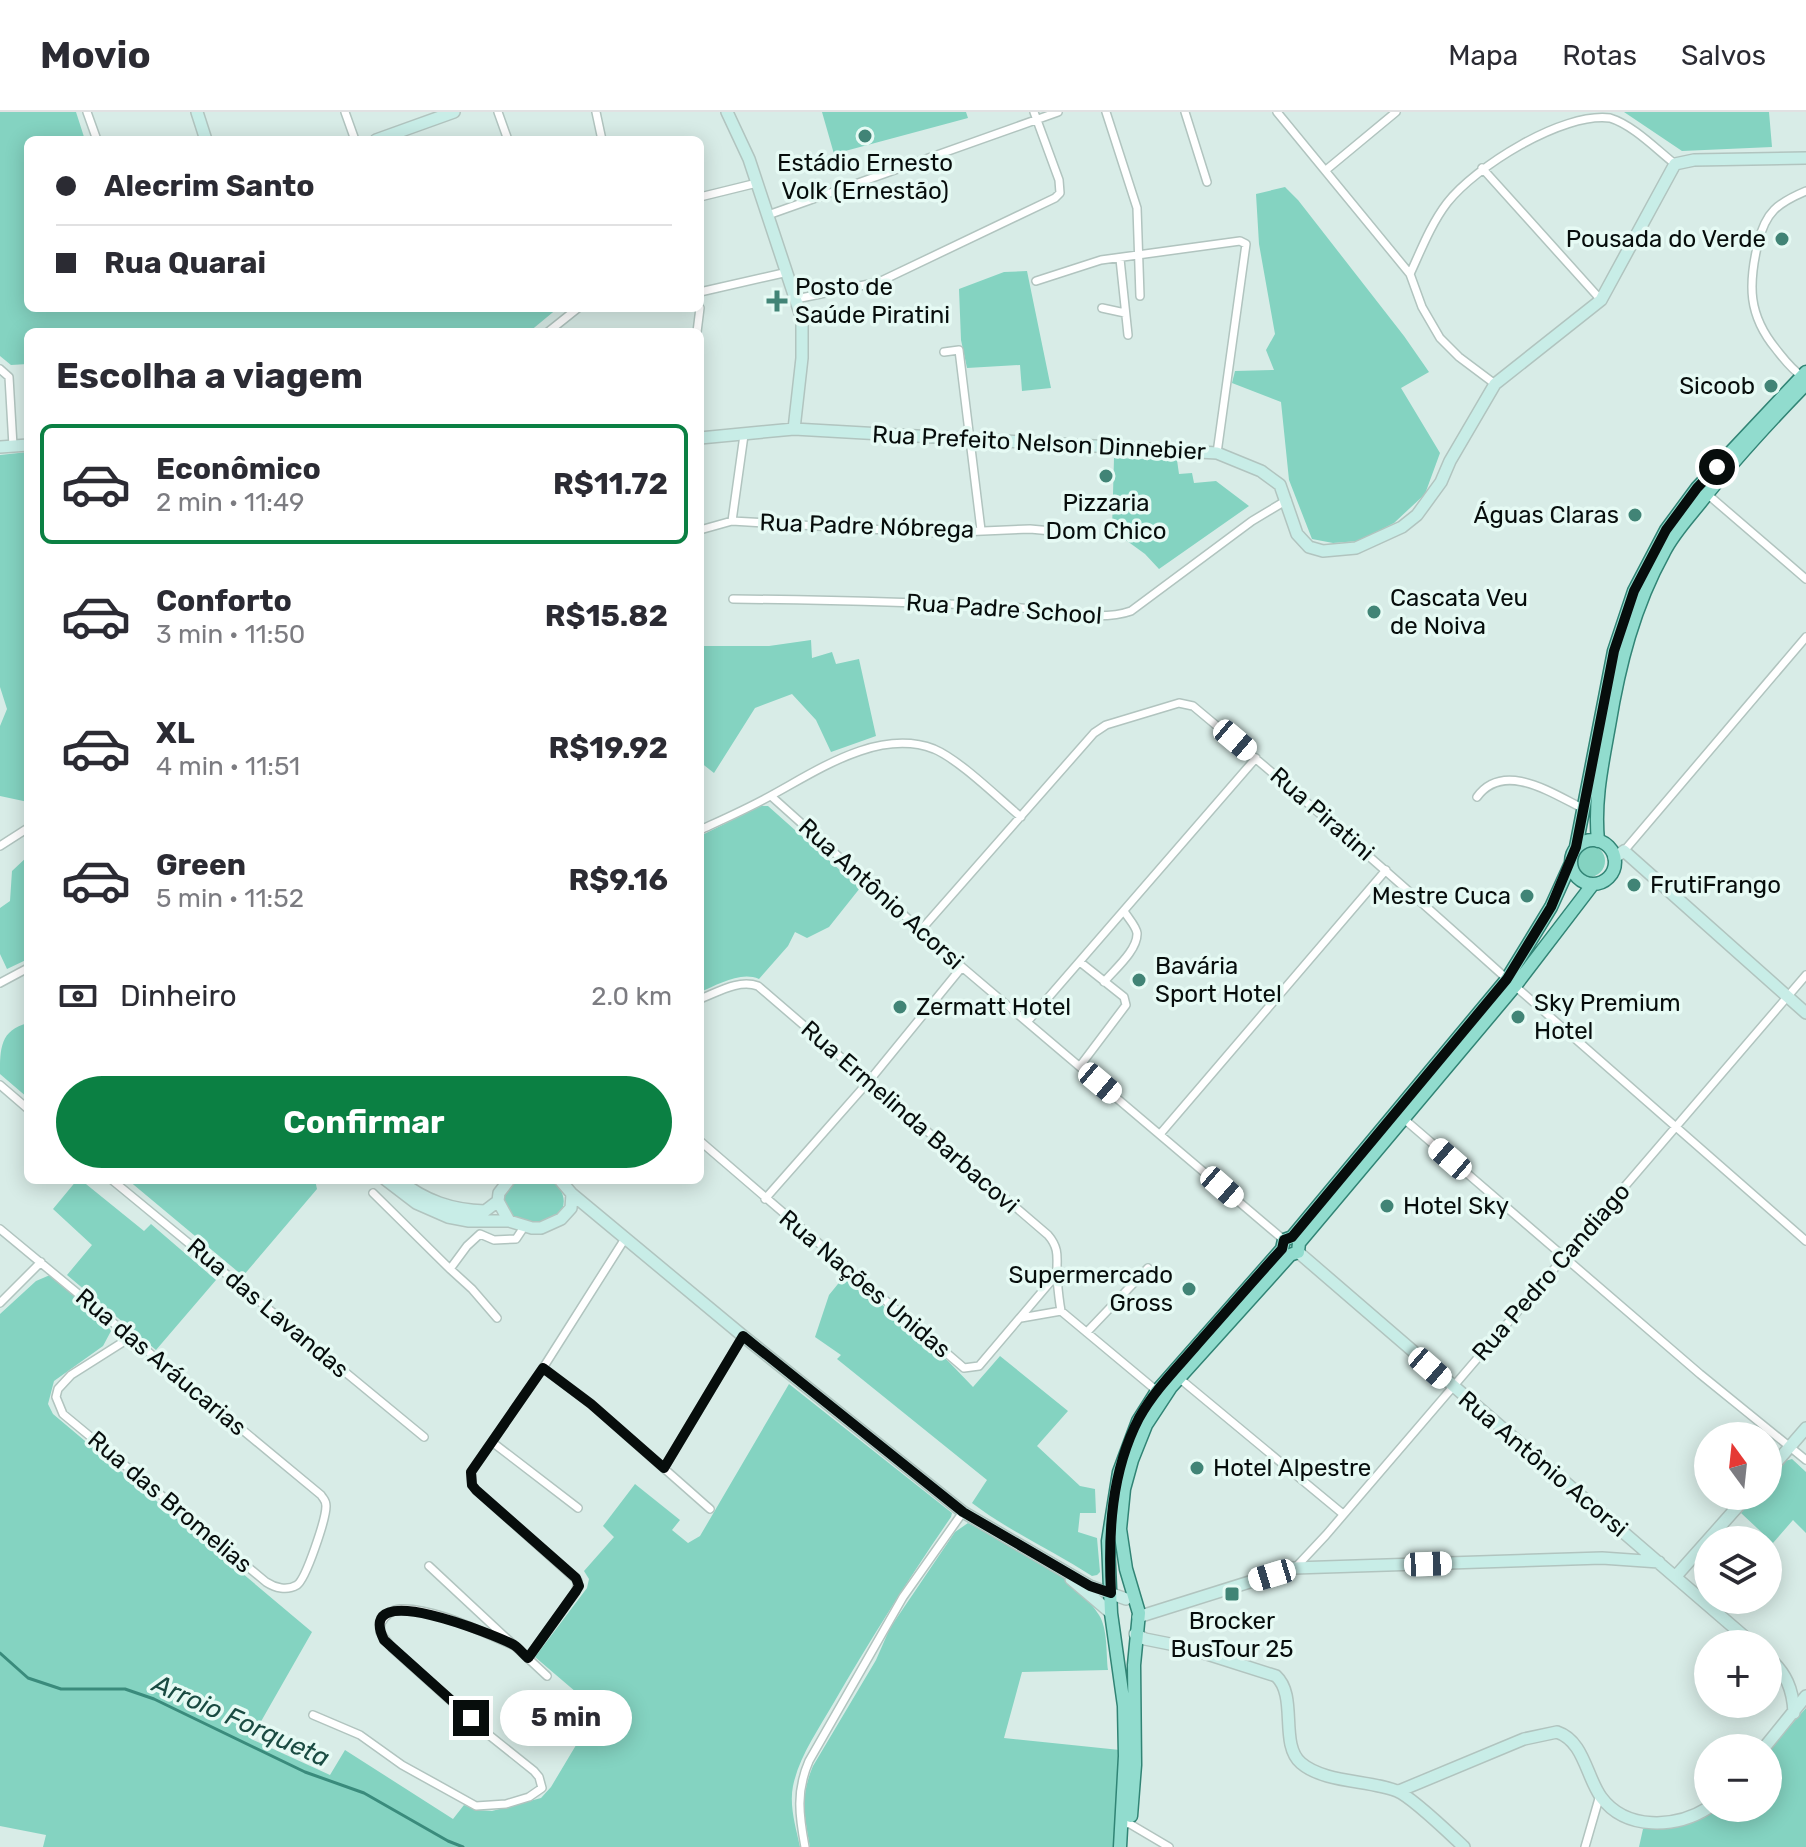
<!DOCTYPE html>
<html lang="pt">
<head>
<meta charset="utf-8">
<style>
	:root { --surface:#fff; --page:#f2f2f3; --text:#2b2b33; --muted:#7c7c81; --line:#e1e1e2; --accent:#0b8043 }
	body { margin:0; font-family:Rubik,sans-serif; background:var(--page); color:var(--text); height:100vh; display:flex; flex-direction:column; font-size:30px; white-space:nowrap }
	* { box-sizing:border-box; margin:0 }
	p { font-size:26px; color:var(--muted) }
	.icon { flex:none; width:44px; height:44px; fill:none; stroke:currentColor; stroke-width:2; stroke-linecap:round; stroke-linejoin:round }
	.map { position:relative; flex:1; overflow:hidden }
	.drawer { position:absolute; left:24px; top:216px; width:680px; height:856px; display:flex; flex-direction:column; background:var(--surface); border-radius:12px; box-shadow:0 4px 20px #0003 }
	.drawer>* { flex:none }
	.guide { position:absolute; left:24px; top:24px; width:680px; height:176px; border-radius:12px; box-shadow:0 4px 20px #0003; display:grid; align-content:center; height:176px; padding:0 32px; background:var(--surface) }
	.needle { width:52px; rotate:345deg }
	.tools { position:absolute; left:1694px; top:1310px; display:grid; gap:16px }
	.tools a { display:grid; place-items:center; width:88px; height:88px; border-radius:50%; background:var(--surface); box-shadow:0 4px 20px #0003; font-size:40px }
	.end { position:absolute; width:36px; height:36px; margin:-18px; border:10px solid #070d0c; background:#fff; box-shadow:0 0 0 4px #fff }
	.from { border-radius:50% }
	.bubble { position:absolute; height:56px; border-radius:28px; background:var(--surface); box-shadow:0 4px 20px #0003; font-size:26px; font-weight:700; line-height:56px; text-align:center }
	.car { position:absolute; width:24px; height:48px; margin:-24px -12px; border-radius:10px; box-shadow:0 0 6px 2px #0007; background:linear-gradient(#fff 24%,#345 0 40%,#fff 0 76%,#345 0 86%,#fff 0) }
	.guide b { display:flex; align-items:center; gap:28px; height:76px; font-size:30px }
	.guide b+b { border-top:2px solid var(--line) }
	.guide i { width:20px; height:20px; background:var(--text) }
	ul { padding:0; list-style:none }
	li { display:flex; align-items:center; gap:24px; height:120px; margin:0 16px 12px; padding:0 16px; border:4px solid transparent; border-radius:12px }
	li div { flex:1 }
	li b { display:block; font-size:30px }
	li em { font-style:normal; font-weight:700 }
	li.selected { border-color:var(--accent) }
	li>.icon { width:72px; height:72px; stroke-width:1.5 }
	h2 { padding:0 32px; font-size:36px; line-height:96px }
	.pay { display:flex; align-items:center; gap:20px; height:88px; padding:0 32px; font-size:30px }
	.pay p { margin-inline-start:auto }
	.button { display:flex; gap:16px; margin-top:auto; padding:16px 32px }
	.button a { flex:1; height:92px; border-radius:48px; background:var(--accent); color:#fff; font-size:32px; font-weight:700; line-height:92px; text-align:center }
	header { display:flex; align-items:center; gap:48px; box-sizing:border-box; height:112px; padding:0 40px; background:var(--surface); border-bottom:2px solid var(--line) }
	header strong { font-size:38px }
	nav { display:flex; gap:44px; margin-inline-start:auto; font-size:28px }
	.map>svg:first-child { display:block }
	.green { fill:#84d3c1 }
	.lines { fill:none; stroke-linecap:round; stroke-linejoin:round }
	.stream { stroke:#3a8b7c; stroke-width:3 }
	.street-casing { stroke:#b1c4bf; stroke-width:10 }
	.secondary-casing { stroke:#b1c4bf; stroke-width:14 }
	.primary-casing { stroke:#318475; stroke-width:15 }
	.street { stroke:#fff; stroke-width:7 }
	.secondary { stroke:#c8ede7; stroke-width:11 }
	.primary { stroke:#91dcce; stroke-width:12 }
	.route { stroke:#070d0c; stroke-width:10 }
	.poi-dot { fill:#418476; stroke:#e6faf4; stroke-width:3 }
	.labels { text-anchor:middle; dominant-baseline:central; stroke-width:7; stroke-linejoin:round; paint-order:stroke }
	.poi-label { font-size:24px; fill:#070d0c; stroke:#e6faf4; text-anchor:start }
	.street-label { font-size:24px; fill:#070d0c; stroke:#e6faf4 }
	.water-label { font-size:26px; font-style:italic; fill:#1a4b42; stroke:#e6faf4 }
</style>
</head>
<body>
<header>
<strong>Movio</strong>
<nav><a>Mapa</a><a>Rotas</a><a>Salvos</a></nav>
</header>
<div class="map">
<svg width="1806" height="1735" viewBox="0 0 1806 1735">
	<rect width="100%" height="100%" fill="#d8ece7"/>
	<path class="green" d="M 0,0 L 76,0 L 85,28 L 28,28 L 28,196 L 558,196 L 529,220 L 28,220 L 28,252 L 11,253 L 0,244 Z
		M 822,0 L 966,0 L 968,6 L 834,42 Z
		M 1624,0 L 1769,0 L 1772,35 L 1682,39 Z
		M 1285,75 L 1298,88 L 1404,224 L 1429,260 L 1401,276 L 1440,341 L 1425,382 L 1394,411 L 1359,429 L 1333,431 L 1312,427 L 1289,368 L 1281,290 L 1232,271 L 1235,259 L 1274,258 L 1266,238 L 1275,222 L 1259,132 L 1256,82 Z
		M 1027,159 L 1051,276 L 1022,279 L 1020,253 L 967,256 L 961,228 L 959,177 L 1004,160 Z
		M 28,340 L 28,690 L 0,684 L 0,614 L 7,597 L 0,575 L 0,343 Z
		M 1114,346 L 1177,348 L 1179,362 L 1192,361 L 1194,371 L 1216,369 L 1249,394 L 1159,457 L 1145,442 L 1112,418 Z
		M 811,528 L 812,546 L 832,540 L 836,552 L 859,547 L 876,624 L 831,640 L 816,608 L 792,582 L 755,596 L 714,661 L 700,650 L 700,534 L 769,534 Z
		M 761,694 L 768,694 L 860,776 L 829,815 L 807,826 L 795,820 L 788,834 L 759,867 C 740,859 718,873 700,880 L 700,724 Z
		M1573 749a16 16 0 1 1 32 0a16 16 0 1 1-32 0Z
		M 28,744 L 28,847 L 7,857 L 0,842 L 0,796 L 10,789 L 12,759 Z
		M 28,911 L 28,986 L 0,962 C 0,937 0,918 28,911 Z
		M 77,1068 L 81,1068 L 144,1119 L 151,1112 L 216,1168 L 156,1238 L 67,1163 L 92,1133 L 53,1097 Z
		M 128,1068 L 315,1068 L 317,1077 L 243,1164 Z
		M 515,1068 L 551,1068 C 571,1081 567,1108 542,1112 C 534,1113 523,1109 515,1108 L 503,1089 L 504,1082 Z
		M 846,1162 L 948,1249 L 973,1275 L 1000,1244 L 1068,1299 L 1037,1334 L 1080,1374 L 1095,1377 L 1096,1401 L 1080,1401 L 1078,1420 L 1097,1426 L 1100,1460 L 1097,1463 L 1092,1464 C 1053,1439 1009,1419 972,1391 L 987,1368 L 837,1247 L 841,1243 L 815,1225 L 829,1183 Z
		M 50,1163 L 106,1211 L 111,1219 L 103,1234 L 54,1269 L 48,1292 L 53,1302 L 312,1520 L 251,1627 L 330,1663 L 345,1638 L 453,1707 L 464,1693 L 476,1698 L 492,1699 L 541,1686 L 551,1675 L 597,1598 L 535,1545 L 587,1476 L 589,1467 L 584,1459 L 614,1425 L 603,1414 L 635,1372 L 680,1408 L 672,1418 L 688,1431 L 700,1424 L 789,1272 L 952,1401 L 951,1405 C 909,1466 870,1528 833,1592 C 818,1618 799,1645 793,1674 C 789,1694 796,1716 800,1735 L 43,1735 L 46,1723 L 0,1714 L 0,1202 L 36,1169 Z
		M 1792,1347 L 1806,1360 L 1806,1421 L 1793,1408 L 1773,1431 L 1741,1401 L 1755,1384 L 1768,1384 L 1768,1369 L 1785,1349 Z
		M 968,1411 C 1011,1434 1072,1460 1099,1503 C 1108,1517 1106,1542 1108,1558 L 1022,1560 L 1004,1626 L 1120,1638 L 1115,1735 L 810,1735 C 804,1702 800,1685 813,1654 L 876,1548 L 890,1516 L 955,1420 Z
		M 1806,1596 L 1806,1735 L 1639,1735 L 1643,1717 L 1669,1716 L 1694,1709 L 1715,1696 L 1768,1696 L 1768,1639 Z"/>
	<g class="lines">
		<path class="stream" d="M 0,1541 L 28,1566 L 61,1577 L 125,1577 L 154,1587 L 305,1660 L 364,1681 L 448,1729 L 463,1735"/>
		<defs>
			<path id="street" d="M 87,0 L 97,28
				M 345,0 L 355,28
				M 498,0 L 508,28
				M 596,0 L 602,28
				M 1106,0 L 1137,96 L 1140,184
				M 1185,0 L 1207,70
				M 1277,0 L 1410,162 L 1422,195 L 1440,226 L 1459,245 L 1495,272
				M 1482,56 L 1601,188
				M 1326,58 L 1396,0
				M 700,85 L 757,71
				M 768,103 L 1058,0
				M 1120,147 L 1128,223
				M 1410,162 C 1421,138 1431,112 1447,91 C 1475,55 1562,0 1610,6 C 1633,13 1656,37 1675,52
				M 1036,169 L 1101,148 L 1240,129 L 1246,132 L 1217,341
				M 700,180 L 788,160
				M 796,187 L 879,170 L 1055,86 L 1060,81 L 1059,68 L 1034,0
				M 1102,196 L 1125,201
				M 548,220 L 578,196
				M 697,220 L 700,196
				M 944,240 L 959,238 L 981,418
				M 0,257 L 9,265 L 13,334
				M 1802,264 C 1791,257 1784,247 1776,237 C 1748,203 1748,173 1758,131 C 1761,119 1765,107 1774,98 C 1783,89 1794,84 1806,79
				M 1706,381 L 1806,467
				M 732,409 L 744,323
				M 700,418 L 732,409 L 937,421 L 1030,417 L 1084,422
				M 733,487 C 825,488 917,490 1009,495 C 1045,497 1098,511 1131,499 L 1252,409 L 1287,388
				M 771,684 L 962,855 L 1284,1128
				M 1477,685 C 1504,648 1553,682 1584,697
				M 700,718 C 724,707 749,696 772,683 C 818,658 879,616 934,637 C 960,648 998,686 1021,705
				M 0,734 L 28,716
				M 1624,739 L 1806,525
				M 920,819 L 1094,621 L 1106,613 L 1179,591 L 1193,594 C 1300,683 1404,774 1507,867
				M 1080,850 L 1124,885 L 1126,893 L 1080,954
				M 1104,870 C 1114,858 1138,838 1137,821 C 1136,814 1128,806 1124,799
				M 0,871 L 28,856
				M 1515,874 L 1806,1129
				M 700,887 C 718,880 739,867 758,874 L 1048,1123 C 1061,1138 1056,1148 1057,1166 C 1058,1177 1059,1188 1061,1199
				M 1028,909 L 1256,646
				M 0,973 L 28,997
				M 1404,1007 L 1700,1262 L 1806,1348
				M 1161,1021 L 1386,758
				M 700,1029 L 964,1256 L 979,1254 L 1057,1162
				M 112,1068 L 424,1325
				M 373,1081 L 450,1157 L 467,1134 L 480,1122 L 494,1128 L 516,1127 L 524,1115
				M 765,1087 L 869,969 L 962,855
				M 0,1117 L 321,1383 C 324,1388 326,1388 326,1394 C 326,1407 306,1467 297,1473 C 287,1479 275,1476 266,1470 L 63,1302 L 56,1285 L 58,1277 L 71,1263 L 131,1225
				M 450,1157 L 472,1177 L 497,1206
				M 0,1191 L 41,1150
				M 1021,1206 L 1061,1199 L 1157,1279
				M 1087,1220 L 1148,1156
				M 543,1256 L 591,1292 L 710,1397
				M 1179,1266 L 1343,1402
				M 492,1330 L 578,1396
				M 664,1356 L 743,1224
				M 429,1454 L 547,1564
				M 1296,1455 L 1326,1423 L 1806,863
				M 528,1546 L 576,1479 L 578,1469 L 476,1378 L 472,1373 L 471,1360 L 543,1256 L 626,1125
				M 313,1603 L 360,1623 L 402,1653 L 476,1694 L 506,1692 L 529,1685 L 542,1676 L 539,1665 L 534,1659 L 489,1623 L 392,1536 L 380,1520 L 381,1511 C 385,1504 390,1498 400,1497 C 434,1495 483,1521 515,1534
				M 1122,1711 L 1130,1712 L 1169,1735
				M 805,1735 C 799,1703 796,1679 809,1649 L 903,1485 L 963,1400
				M 1585,1735 L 1600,1683"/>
			<path id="secondary" d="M 197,0 L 206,28
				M 727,0 L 749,47 L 802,207 L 802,246 L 794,317
				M 376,28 L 454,0
				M 700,326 L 794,317 L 1217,341 L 1261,359 L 1280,373 L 1297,422 L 1309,435 L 1323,439 L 1356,436 L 1402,415 L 1417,403 L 1441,370 L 1450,349 L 1495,272 L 1601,188 L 1675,52 L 1694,48 L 1806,46
				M 0,335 L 28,333
				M 1614,746 L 1624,739 L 1806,901
				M 386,1068 L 416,1091 L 448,1105 L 469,1109 L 509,1109 L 532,1116 L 541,1116 L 561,1107 L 571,1096 L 572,1082 L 560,1068
				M 399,1068 C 425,1089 452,1098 485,1099 L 498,1089
				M 509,1068 L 499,1081 L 498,1089 L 509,1109
				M 572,1082 L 743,1224 L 963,1400 L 1090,1474 L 1126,1487
				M 1298,1140 L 1753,1532
				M 1768,1360 L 1806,1316
				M 1676,1464 L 1747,1384
				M 1071,1467 L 1111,1501
				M 1138,1505 L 1294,1456 L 1602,1446 L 1659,1450
				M 1135,1522 L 1145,1527 L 1185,1535 L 1276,1564 C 1298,1584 1279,1632 1301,1651 C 1324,1671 1370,1668 1397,1679 C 1412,1685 1450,1722 1464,1735
				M 1768,1545 C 1786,1561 1793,1577 1794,1601
				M 1764,1636 L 1806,1584
				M 1399,1679 L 1524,1627 L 1557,1620 C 1584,1629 1586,1664 1601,1685 C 1626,1719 1676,1716 1708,1696"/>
			<path id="primary" d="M1571 750a22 22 0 1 1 44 0a22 22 0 1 1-44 0Z
				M 1598,729 C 1594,689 1602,653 1609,614 C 1619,553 1634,494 1664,440 C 1673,422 1687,407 1700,391 C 1733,349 1769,310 1806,272
				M 1576,735 L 1614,539 L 1634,479 L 1666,418 L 1697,376 L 1806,260
				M 1131,1704 L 1135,1653 L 1134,1553 L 1139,1501 L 1126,1457 L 1120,1417 L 1124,1377 L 1132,1348 L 1146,1313 L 1171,1275 L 1290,1143 L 1298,1140 L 1299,1131 L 1515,874 L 1593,772
				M 1120,1735 L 1125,1644 L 1124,1594 L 1111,1501 L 1108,1429 L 1119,1360 L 1138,1309 L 1157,1279 L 1282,1137 L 1284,1128 L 1292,1125 L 1507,867 L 1551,795 L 1571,751"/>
		</defs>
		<use href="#street" class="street-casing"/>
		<use href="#secondary" class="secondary-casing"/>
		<use href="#primary" class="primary-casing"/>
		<use href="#street" class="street"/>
		<use href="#secondary" class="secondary"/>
		<use href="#primary" class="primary"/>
	</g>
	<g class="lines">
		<path class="route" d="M 471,1606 L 384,1528 C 353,1464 497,1524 514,1533 C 519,1536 523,1542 528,1546 L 576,1479 L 579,1474 L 576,1466 L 476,1378 L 472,1373 L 471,1360 L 543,1256 L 591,1292 L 664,1356 L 743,1224 L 963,1400 L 1090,1474 L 1111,1481 C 1108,1421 1111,1360 1139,1306 C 1154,1279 1176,1257 1196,1234 C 1225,1201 1253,1169 1282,1137 L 1284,1128 L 1292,1125 L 1507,867 L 1551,795 L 1576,735 L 1614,539 L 1634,479 L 1666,418 L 1697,376 L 1717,355"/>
	</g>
	<g class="poi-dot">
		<circle cx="865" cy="24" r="8"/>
		<circle cx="1782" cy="127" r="8"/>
		<path d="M773 177h8v8h8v8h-8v8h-8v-8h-8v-8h8z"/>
		<circle cx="1771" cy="274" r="8"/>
		<circle cx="1106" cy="364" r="8"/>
		<circle cx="1635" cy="403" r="8"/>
		<circle cx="1374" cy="500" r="8"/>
		<circle cx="1634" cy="773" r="8"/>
		<circle cx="1527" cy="784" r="8"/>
		<circle cx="1139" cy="868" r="8"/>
		<circle cx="900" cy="895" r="8"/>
		<circle cx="1518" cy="905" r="8"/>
		<circle cx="1387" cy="1094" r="8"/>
		<circle cx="1189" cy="1177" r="8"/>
		<circle cx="1197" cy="1356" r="8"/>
		<rect x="1224" y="1474" width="16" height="16" rx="4"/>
	</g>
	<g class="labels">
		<g class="poi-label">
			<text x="865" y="51" text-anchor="middle">Estádio Ernesto<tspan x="865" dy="28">Volk (Ernestão)</tspan></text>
			<text x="1766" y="127" text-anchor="end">Pousada do Verde</text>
			<text x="795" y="175">Posto de<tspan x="795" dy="28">Saúde Piratini</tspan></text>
			<text x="1755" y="274" text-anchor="end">Sicoob</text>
			<text x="1106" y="391" text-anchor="middle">Pizzaria<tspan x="1106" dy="28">Dom Chico</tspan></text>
			<text x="1619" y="403" text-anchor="end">Águas Claras</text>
			<text x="1390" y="486">Cascata Veu<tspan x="1390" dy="28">de Noiva</tspan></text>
			<text x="1650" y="773">FrutiFrango</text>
			<text x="1511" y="784" text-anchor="end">Mestre Cuca</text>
			<text x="1155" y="854">Bavária<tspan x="1155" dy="28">Sport Hotel</tspan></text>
			<text x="1534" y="891">Sky Premium<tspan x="1534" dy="28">Hotel</tspan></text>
			<text x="916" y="895">Zermatt Hotel</text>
			<text x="1403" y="1094">Hotel Sky</text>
			<text x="1173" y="1163" text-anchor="end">Supermercado<tspan x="1173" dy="28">Gross</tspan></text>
			<text x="1213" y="1356">Hotel Alpestre</text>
			<text x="1232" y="1509" text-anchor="middle">Brocker<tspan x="1232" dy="28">BusTour 25</tspan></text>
		</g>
		<g class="street-label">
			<text transform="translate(1039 331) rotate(3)">Rua Prefeito Nelson Dinnebier</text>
			<text transform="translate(867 414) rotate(2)">Rua Padre Nóbrega</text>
			<text transform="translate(1004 497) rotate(4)">Rua Padre School</text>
			<text transform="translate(1322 702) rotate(41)">Rua Piratini</text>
			<text transform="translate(881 782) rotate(42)">Rua Antônio Acorsi</text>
			<text transform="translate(910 1005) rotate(41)">Rua Ermelinda Barbacovi</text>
			<text transform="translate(1551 1160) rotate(-49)">Rua Pedro Candiago</text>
			<text transform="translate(865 1172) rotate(40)">Rua Nações Unidas</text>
			<text transform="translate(268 1196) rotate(40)">Rua das Lavandas</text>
			<text transform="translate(161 1250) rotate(40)">Rua das Aráucarias</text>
			<text transform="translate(1543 1352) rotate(40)">Rua Antônio Acorsi</text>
			<text transform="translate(170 1390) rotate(40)">Rua das Bromelias</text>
		</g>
		<g class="water-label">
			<text transform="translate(241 1609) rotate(24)">Arroio Forqueta</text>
		</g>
	</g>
</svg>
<div class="tools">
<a><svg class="needle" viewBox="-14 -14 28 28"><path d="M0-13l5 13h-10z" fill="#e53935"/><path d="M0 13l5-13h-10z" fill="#7c7c81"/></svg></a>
<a><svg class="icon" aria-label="layers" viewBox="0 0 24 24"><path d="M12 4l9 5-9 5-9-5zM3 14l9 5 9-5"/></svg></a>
<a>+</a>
<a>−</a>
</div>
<i class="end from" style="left:1717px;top:355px"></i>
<i class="end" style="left:471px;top:1606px"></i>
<div class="bubble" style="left:500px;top:1578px;width:132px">5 min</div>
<i class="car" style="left:1235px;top:628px;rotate:130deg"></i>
<i class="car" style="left:1100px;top:971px;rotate:130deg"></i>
<i class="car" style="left:1450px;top:1047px;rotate:311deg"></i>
<i class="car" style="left:1222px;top:1075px;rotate:131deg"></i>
<i class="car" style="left:1430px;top:1256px;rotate:131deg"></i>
<i class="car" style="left:1428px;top:1452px;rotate:88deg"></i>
<i class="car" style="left:1272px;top:1463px;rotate:253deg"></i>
<div class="guide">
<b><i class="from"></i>Alecrim Santo</b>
<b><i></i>Rua Quarai</b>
</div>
<section class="drawer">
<h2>Escolha a viagem</h2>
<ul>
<li class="selected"><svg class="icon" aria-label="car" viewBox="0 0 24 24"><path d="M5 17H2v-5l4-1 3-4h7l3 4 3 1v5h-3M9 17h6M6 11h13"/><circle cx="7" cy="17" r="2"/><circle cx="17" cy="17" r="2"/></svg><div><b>Econômico</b><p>2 min · 11:49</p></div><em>R$11.72</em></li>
<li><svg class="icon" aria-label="car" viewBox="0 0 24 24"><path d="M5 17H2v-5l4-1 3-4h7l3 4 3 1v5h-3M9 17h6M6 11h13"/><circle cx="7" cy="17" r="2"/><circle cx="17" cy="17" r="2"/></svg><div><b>Conforto</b><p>3 min · 11:50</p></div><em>R$15.82</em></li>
<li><svg class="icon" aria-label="car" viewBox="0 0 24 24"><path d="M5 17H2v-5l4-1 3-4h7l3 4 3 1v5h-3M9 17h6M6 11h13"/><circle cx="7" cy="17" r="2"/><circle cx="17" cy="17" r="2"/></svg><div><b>XL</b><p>4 min · 11:51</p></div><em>R$19.92</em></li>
<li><svg class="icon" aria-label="car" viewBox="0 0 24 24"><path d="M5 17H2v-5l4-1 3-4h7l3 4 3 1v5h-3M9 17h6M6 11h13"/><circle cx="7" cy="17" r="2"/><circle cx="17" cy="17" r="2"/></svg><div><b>Green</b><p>5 min · 11:52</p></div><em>R$9.16</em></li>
</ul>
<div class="pay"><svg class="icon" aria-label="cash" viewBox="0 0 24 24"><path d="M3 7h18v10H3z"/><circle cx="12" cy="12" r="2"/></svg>Dinheiro<p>2.0 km</p></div>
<div class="button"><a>Confirmar</a></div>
</section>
</div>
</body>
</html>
